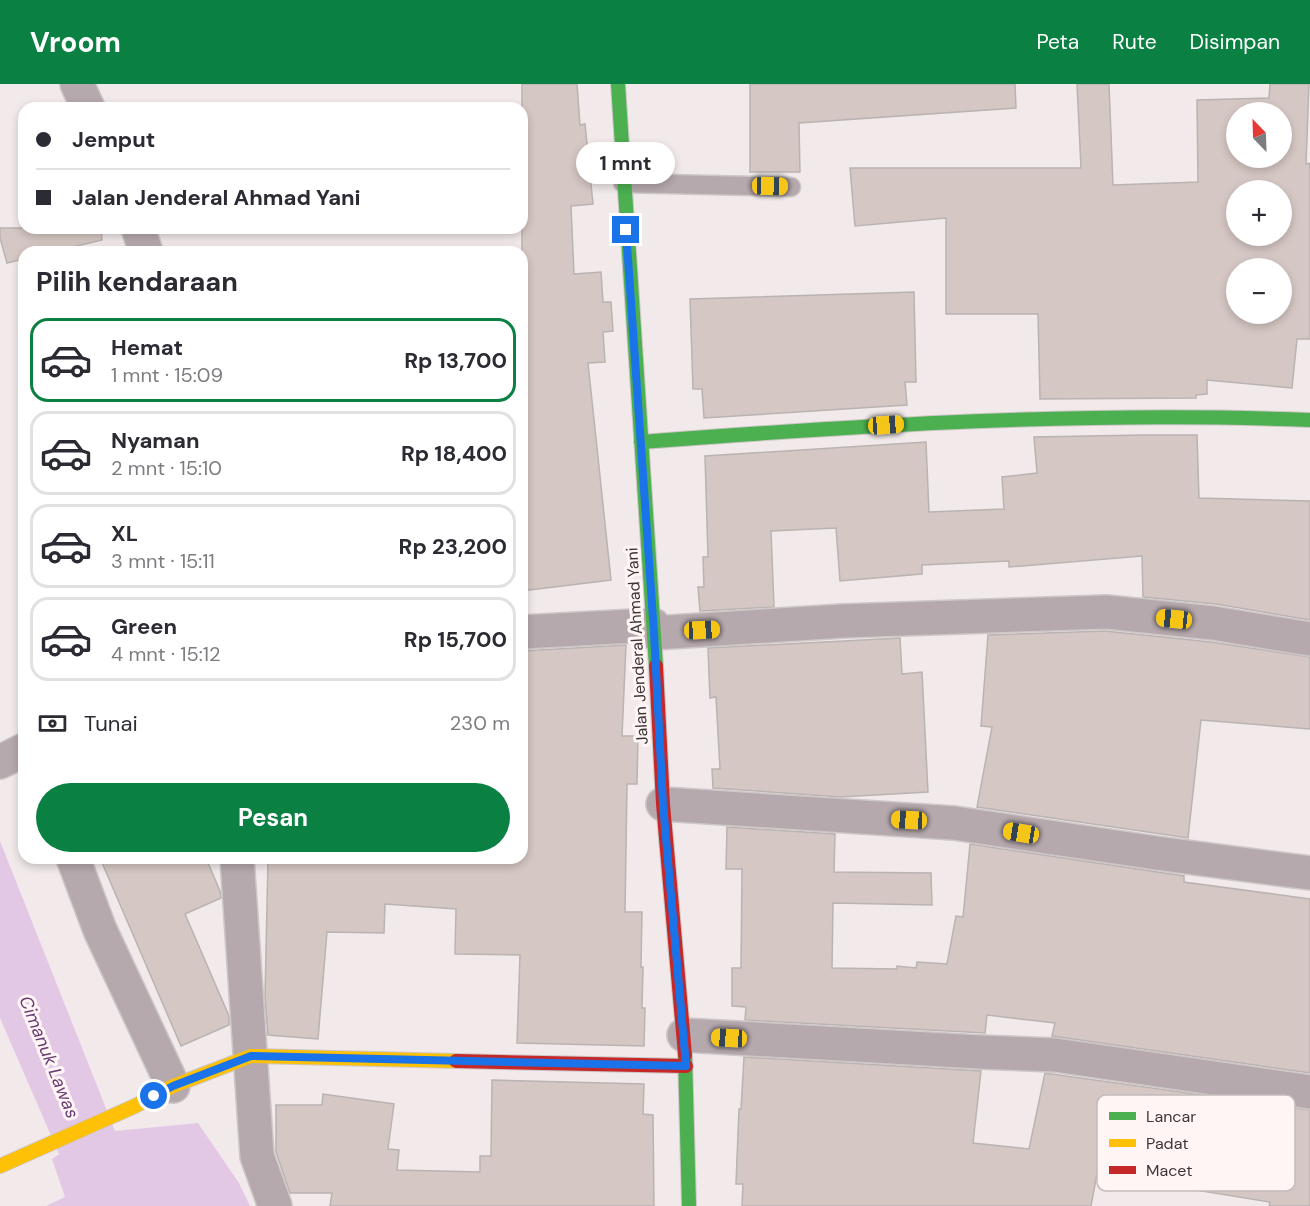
<!DOCTYPE html>
<html lang="id">
<head>
<meta charset="utf-8">
<style>
	:root { --surface:#fff; --page:#f2f2f3; --text:#2b2b33; --muted:#7c7c81; --line:#e1e1e2; --accent:#0b8043 }
	body { margin:0; font-family:"DM Sans",sans-serif; background:var(--page); color:var(--text); height:100vh; display:flex; flex-direction:column; font-size:22px; white-space:nowrap }
	* { box-sizing:border-box; margin:0 }
	p { font-size:20px; color:var(--muted) }
	.icon { flex:none; width:33px; height:33px; fill:none; stroke:currentColor; stroke-width:2; stroke-linecap:round; stroke-linejoin:round }
	.map { position:relative; flex:1; overflow:hidden }
	.sheet { position:absolute; left:18px; top:162px; width:510px; height:618px; display:flex; flex-direction:column; background:var(--surface); border-radius:18px; box-shadow:0 3px 9px #0003 }
	.sheet>* { flex:none }
	.guide { position:absolute; left:18px; top:18px; width:510px; height:132px; border-radius:18px; box-shadow:0 3px 9px #0003; display:grid; align-content:center; height:132px; padding:0 18px; background:var(--surface) }
	.needle { width:39px; rotate:337deg }
	.controls { position:absolute; left:1226px; top:18px; display:grid; gap:12px }
	.controls a { display:grid; place-items:center; width:66px; height:66px; border-radius:50%; background:var(--surface); box-shadow:0 3px 9px #0003; font-size:30px }
	.end { position:absolute; width:27px; height:27px; margin:-14px; border:8px solid #1a73e8; background:#fff; box-shadow:0 0 0 3px #fff }
	.from { border-radius:50% }
	.bubble { position:absolute; height:42px; border-radius:21px; background:var(--surface); box-shadow:0 3px 9px #0003; font-size:20px; font-weight:700; line-height:42px; text-align:center }
	.car { position:absolute; width:18px; height:36px; margin:-18px -9px; border-radius:8px; box-shadow:0 0 4px 2px #0007; background:linear-gradient(#f5c518 24%,#345 0 40%,#f5c518 0 76%,#345 0 86%,#f5c518 0) }
	.guide b { display:flex; align-items:center; gap:21px; height:57px; font-size:22px }
	.guide b+b { border-top:2px solid var(--line) }
	.guide i { width:15px; height:15px; background:var(--text) }
	ul { padding:0; list-style:none }
	li { display:flex; align-items:center; gap:18px; height:84px; margin:0 12px 9px; padding:0 6px; border:3px solid var(--line); border-radius:18px }
	li div { flex:1 }
	li b { display:block; font-size:22px }
	li em { font-style:normal; font-weight:700 }
	li.current { border-color:var(--accent) }
	li>.icon { width:54px; height:54px; stroke-width:1.5 }
	h2 { padding:0 18px; font-size:27px; line-height:72px }
	.pay { display:flex; align-items:center; gap:15px; height:66px; padding:0 18px; font-size:22px }
	.pay p { margin-inline-start:auto }
	.cta { display:flex; gap:12px; margin-top:auto; padding:12px 18px }
	.cta a { flex:1; height:69px; border-radius:36px; background:var(--accent); color:#fff; font-size:24px; font-weight:700; line-height:69px; text-align:center }
	header { display:flex; align-items:center; gap:36px; box-sizing:border-box; height:84px; padding:0 30px; background:var(--accent); color:#fff }
	header strong { font-size:28px }
	nav { display:flex; gap:33px; margin-inline-start:auto; font-size:21px }
	.map>svg:first-child { display:block }
	.water { fill:#e3c8e6 }
	.building { fill:#d5c7c3; stroke:#b9b3b2; stroke-width:1.5; fill-rule:evenodd }
	.lines { fill:none; stroke-linecap:round; stroke-linejoin:round }
	.lane-casing { stroke:#cdc7c7; stroke-width:21 }
	.street-casing { stroke:#cdc7c7; stroke-width:36 }
	.fast-casing { stroke:#cdc7c7; stroke-width:16 }
	.slow-casing { stroke:#cdc7c7; stroke-width:16 }
	.jam-casing { stroke:#cdc7c7; stroke-width:16 }
	.lane { stroke:#b6a9ae; stroke-width:18 }
	.street { stroke:#b6a9ae; stroke-width:33 }
	.fast { stroke:#4caf50; stroke-width:14 }
	.slow { stroke:#ffc107; stroke-width:14 }
	.jam { stroke:#c62828; stroke-width:14 }
	.route { stroke:#1a73e8; stroke-width:8 }
	.labels { text-anchor:middle; dominant-baseline:central; stroke-width:6; stroke-linejoin:round; paint-order:stroke }
	.street-label { font-size:16px; fill:#3b3535; stroke:#fff5f5 }
	.water-label { font-size:18px; font-style:italic; fill:#693b73; stroke:#fff5f5 }
	.key { fill:#fff5f5; stroke:#c4bbbb; stroke-width:1.5 }
	.key-label { font-size:16px; fill:#3b3535 }
</style>
</head>
<body>
<header>
<strong>Vroom</strong>
<nav><a>Peta</a><a>Rute</a><a>Disimpan</a></nav>
</header>
<div class="map">
<svg width="1310" height="1122" viewBox="0 0 1310 1122">
	<rect width="100%" height="100%" fill="#f2eaea"/>
	<path class="water" d="M 0,757 L 115,1047 L 198,1039 L 239,1099 L 250,1122 L 46,1122 L 65,1113 L 52,1075 L 59,1070 L 0,934 Z"/>
	<path class="building" d="M 522,0 L 577,0 L 580,41 L 585,40 L 593,120 L 571,122 L 574,190 L 601,188 L 603,218 L 611,218 L 613,247 L 603,248 L 605,278 L 588,279 L 611,496 L 522,507 Z
		M 750,0 L 1015,0 L 1016,24 L 799,39 L 800,88 L 750,88 Z
		M 1077,0 L 1109,0 L 1113,101 L 1198,98 L 1197,16 L 1269,14 L 1270,0 L 1309,0 L 1306,80 L 1310,79 L 1310,255 L 1297,255 L 1292,304 L 1207,296 L 1207,310 L 1196,311 L 1196,314 L 1040,315 L 1038,230 L 946,230 L 946,134 L 855,142 L 850,84 L 1081,84 ZM 1236,28 L 1281,28 L 1281,74 L 1236,74 ZM 1236,106 L 1281,106 L 1281,152 L 1236,152 ZM 1236,184 L 1281,184 L 1281,230 L 1236,230 Z
		M 0,144 L 101,144 L 102,156 L 52,168 L 24,168 L 24,175 L 7,179 L 0,154 Z
		M 914,208 L 916,298 L 905,298 L 907,321 L 704,334 L 702,305 L 693,305 L 690,215 Z
		M 1143,351 L 1197,351 L 1199,414 L 1310,417 L 1310,536 L 1216,520 L 1143,513 L 1142,472 L 1009,483 L 1009,477 L 922,481 L 922,490 L 840,497 L 836,444 L 771,447 L 774,523 L 700,527 L 698,503 L 704,503 L 703,473 L 708,473 L 705,372 L 926,358 L 929,428 L 1004,425 L 1002,393 L 1037,389 L 1034,353 Z
		M 1105,547 L 1211,558 L 1310,573 L 1310,645 L 1201,636 L 1188,754 L 977,723 L 992,643 L 981,642 L 988,551 Z
		M 900,554 L 902,590 L 922,588 L 928,708 L 840,713 L 713,704 L 712,685 L 720,685 L 716,613 L 710,614 L 708,564 Z
		M 626,561 L 622,652 L 638,652 L 637,700 L 627,700 L 625,828 L 642,828 L 641,883 L 643,883 L 642,924 L 645,924 L 644,962 L 517,959 L 520,871 L 455,870 L 456,825 L 385,820 L 384,849 L 327,848 L 318,955 L 268,951 L 265,914 L 268,775 L 396,776 L 396,774 L 522,774 L 522,567 Z
		M 727,743 L 835,750 L 834,788 L 931,789 L 932,821 L 833,819 L 832,884 L 897,885 L 897,882 L 916,884 L 917,878 L 947,880 L 956,832 L 963,833 L 970,760 L 1184,792 L 1184,798 L 1310,815 L 1310,989 L 1052,952 L 1055,939 L 987,931 L 985,949 L 745,936 L 746,923 L 732,922 L 732,884 L 741,884 L 742,785 L 726,785 Z
		M 100,774 L 206,774 L 220,807 L 221,814 L 185,830 L 229,932 L 229,941 L 181,962 Z
		M 744,973 L 981,987 L 973,1059 L 1029,1065 L 1045,989 L 1310,1026 L 1310,1122 L 1269,1122 L 1270,1118 L 1183,1104 L 1185,1094 L 1100,1074 L 1091,1122 L 742,1122 L 743,1100 L 736,1100 L 739,1025 L 741,1025 Z
		M 492,996 L 644,1000 L 643,1030 L 653,1031 L 654,1122 L 330,1122 L 332,1109 L 290,1109 L 276,1068 L 276,1021 L 322,1021 L 323,1010 L 394,1020 L 388,1065 L 399,1066 L 397,1086 L 480,1088 L 480,1072 L 491,1072 Z"/>
	<g class="lines">
		<defs>
			<path id="lane" d="M 623,99 L 791,103"/>
			<path id="street" d="M 77,0 L 88,24
				M 138,144 L 146,168
				M 522,548 L 653,541
				M 654,549 L 843,537 L 1106,528 L 1213,539 L 1310,555
				M 0,678 L 24,666
				M 663,720 L 954,739 L 1156,769 L 1310,789
				M 73,774 L 100,846 L 173,1002
				M 237,774 L 257,1072 L 275,1122
				M 684,951 L 979,968 L 1055,971 L 1310,1008"/>
			<path id="fast" d="M 618,0 L 656,582
				M 641,358 C 865,341 1085,327 1310,336
				M 685,971 L 689,1122"/>
			<path id="slow" d="M 0,1082 L 135,1022 L 173,1002 L 251,972 L 456,977"/>
			<path id="jam" d="M 656,582 L 663,720 L 685,971
				M 456,977 L 686,982"/>
		</defs>
		<use href="#lane" class="lane-casing"/>
		<use href="#street" class="street-casing"/>
		<use href="#fast" class="fast-casing"/>
		<use href="#slow" class="slow-casing"/>
		<use href="#jam" class="jam-casing"/>
		<use href="#lane" class="lane"/>
		<use href="#street" class="street"/>
		<use href="#fast" class="fast"/>
		<use href="#slow" class="slow"/>
		<use href="#jam" class="jam"/>
	</g>
	<g class="lines">
		<path class="route" d="M 154,1012 L 173,1002 L 251,972 L 686,982 L 663,720 L 654,549 L 626,146"/>
	</g>
	<g class="labels">
		<g class="street-label">
			<text transform="translate(637 562) rotate(-93)">Jalan Jenderal Ahmad Yani</text>
		</g>
		<g class="water-label">
			<text transform="translate(49 973) rotate(68)">Cimanuk Lawas</text>
		</g>
	</g>
	<rect x="1097" y="1011" width="198" height="96" rx="9" class="key"/>
	<rect x="1109" y="1028" width="27" height="8" fill="#4caf50"/>
	<rect x="1109" y="1055" width="27" height="8" fill="#ffc107"/>
	<rect x="1109" y="1082" width="27" height="8" fill="#c62828"/>
	<g class="key-label">
		<text x="1146" y="1038">Lancar</text>
		<text x="1146" y="1065">Padat</text>
		<text x="1146" y="1092">Macet</text>
	</g>
</svg>
<div class="controls">
<a><svg class="needle" viewBox="-14 -14 28 28"><path d="M0-13l5 13h-10z" fill="#e53935"/><path d="M0 13l5-13h-10z" fill="#7c7c81"/></svg></a>
<a>+</a>
<a>−</a>
</div>
<i class="end from" style="left:154px;top:1012px"></i>
<i class="end" style="left:626px;top:146px"></i>
<div class="bubble" style="left:576px;top:58px;width:99px">1 mnt</div>
<i class="car" style="left:770px;top:102px;rotate:91deg"></i>
<i class="car" style="left:886px;top:341px;rotate:86deg"></i>
<i class="car" style="left:1174px;top:535px;rotate:276deg"></i>
<i class="car" style="left:702px;top:546px;rotate:87deg"></i>
<i class="car" style="left:909px;top:736px;rotate:273deg"></i>
<i class="car" style="left:1021px;top:749px;rotate:279deg"></i>
<i class="car" style="left:729px;top:954px;rotate:273deg"></i>
<div class="guide">
<b><i class="from"></i>Jemput</b>
<b><i></i>Jalan Jenderal Ahmad Yani</b>
</div>
<section class="sheet">
<h2>Pilih kendaraan</h2>
<ul>
<li class="current"><svg class="icon" aria-label="car" viewBox="0 0 24 24"><path d="M5 17H2v-5l4-1 3-4h7l3 4 3 1v5h-3M9 17h6M6 11h13"/><circle cx="7" cy="17" r="2"/><circle cx="17" cy="17" r="2"/></svg><div><b>Hemat</b><p>1 mnt · 15:09</p></div><em>Rp 13,700</em></li>
<li><svg class="icon" aria-label="car" viewBox="0 0 24 24"><path d="M5 17H2v-5l4-1 3-4h7l3 4 3 1v5h-3M9 17h6M6 11h13"/><circle cx="7" cy="17" r="2"/><circle cx="17" cy="17" r="2"/></svg><div><b>Nyaman</b><p>2 mnt · 15:10</p></div><em>Rp 18,400</em></li>
<li><svg class="icon" aria-label="car" viewBox="0 0 24 24"><path d="M5 17H2v-5l4-1 3-4h7l3 4 3 1v5h-3M9 17h6M6 11h13"/><circle cx="7" cy="17" r="2"/><circle cx="17" cy="17" r="2"/></svg><div><b>XL</b><p>3 mnt · 15:11</p></div><em>Rp 23,200</em></li>
<li><svg class="icon" aria-label="car" viewBox="0 0 24 24"><path d="M5 17H2v-5l4-1 3-4h7l3 4 3 1v5h-3M9 17h6M6 11h13"/><circle cx="7" cy="17" r="2"/><circle cx="17" cy="17" r="2"/></svg><div><b>Green</b><p>4 mnt · 15:12</p></div><em>Rp 15,700</em></li>
</ul>
<div class="pay"><svg class="icon" aria-label="cash" viewBox="0 0 24 24"><path d="M3 7h18v10H3z"/><circle cx="12" cy="12" r="2"/></svg>Tunai<p>230 m</p></div>
<div class="cta"><a>Pesan</a></div>
</section>
</div>
</body>
</html>
